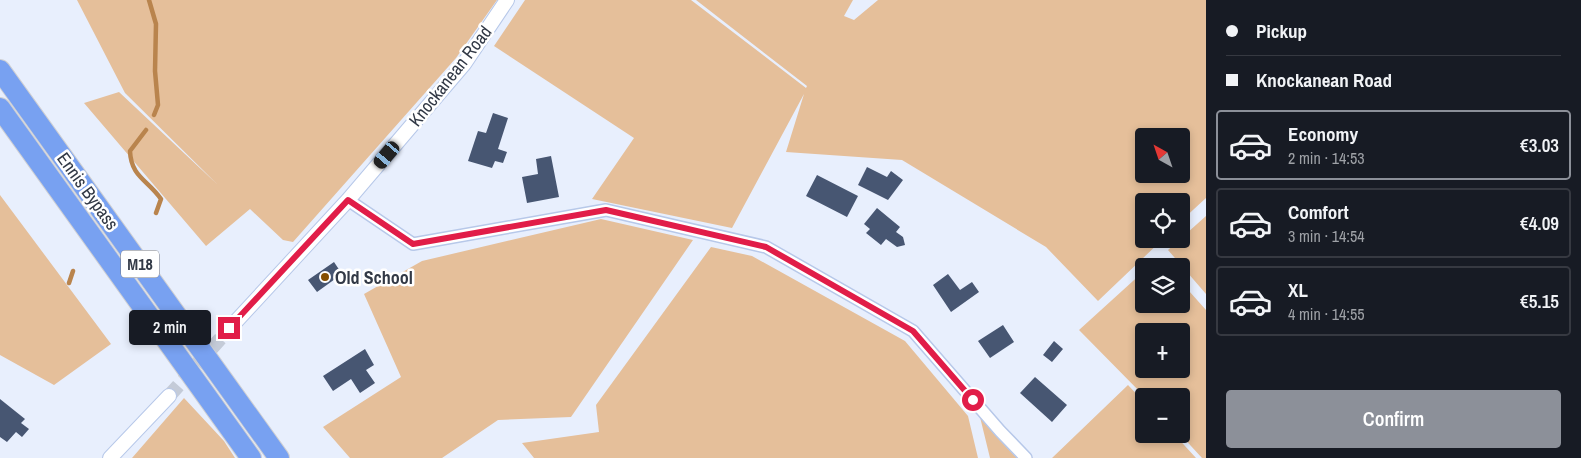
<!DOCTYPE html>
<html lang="en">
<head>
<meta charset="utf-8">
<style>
	:root { --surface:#171b24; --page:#20242c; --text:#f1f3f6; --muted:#9ea1a6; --line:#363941; --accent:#8c9099 }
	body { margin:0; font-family:"Archivo Narrow",sans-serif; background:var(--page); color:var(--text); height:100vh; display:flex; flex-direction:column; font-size:19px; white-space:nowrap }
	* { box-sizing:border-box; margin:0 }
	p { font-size:16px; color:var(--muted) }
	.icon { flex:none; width:28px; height:28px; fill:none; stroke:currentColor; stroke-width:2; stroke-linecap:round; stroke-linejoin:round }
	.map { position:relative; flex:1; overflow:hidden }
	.panel { display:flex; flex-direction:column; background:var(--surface); width:375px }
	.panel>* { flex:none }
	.hud { display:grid; align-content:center; height:110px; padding:0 20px; background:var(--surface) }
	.needle { width:32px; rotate:320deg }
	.fabs { position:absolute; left:1135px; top:128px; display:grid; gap:10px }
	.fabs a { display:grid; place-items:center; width:55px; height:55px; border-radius:5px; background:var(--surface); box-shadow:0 2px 8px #0003; font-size:25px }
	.end { position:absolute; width:22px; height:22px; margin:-11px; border:6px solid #e11d48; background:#fff; box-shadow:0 0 0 2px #fff }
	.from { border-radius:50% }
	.bubble { position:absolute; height:35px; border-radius:5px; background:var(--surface); box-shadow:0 2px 8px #0003; font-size:16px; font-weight:600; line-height:35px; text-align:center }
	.car { position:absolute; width:15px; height:30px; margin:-15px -8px; border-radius:6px; box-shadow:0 0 4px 1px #0007; background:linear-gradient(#222 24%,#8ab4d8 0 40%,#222 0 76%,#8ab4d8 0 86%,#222 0) }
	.hud b { display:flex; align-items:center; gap:18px; height:48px; font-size:19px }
	.hud b+b { border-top:1px solid var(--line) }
	.hud i { width:12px; height:12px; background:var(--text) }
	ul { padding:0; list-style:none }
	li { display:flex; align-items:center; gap:15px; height:70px; margin:0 10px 8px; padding:0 10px; border:2px solid var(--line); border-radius:5px }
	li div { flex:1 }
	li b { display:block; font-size:19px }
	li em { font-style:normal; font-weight:600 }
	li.selected { border-color:var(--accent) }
	li>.icon { width:45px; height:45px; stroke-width:1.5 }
	.primary-button { display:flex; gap:10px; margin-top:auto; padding:10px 20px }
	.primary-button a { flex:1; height:58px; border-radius:5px; background:var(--accent); color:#fff; font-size:20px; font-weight:600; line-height:58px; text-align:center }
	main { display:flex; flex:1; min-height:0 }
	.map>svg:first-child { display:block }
	.green { fill:#e5bf9a; fill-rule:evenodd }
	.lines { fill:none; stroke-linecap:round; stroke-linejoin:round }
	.stream { stroke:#b9844d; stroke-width:4.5 }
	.building { fill:#475672 }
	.tertiary-tunnel { stroke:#c4cbd8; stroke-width:14; stroke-dasharray:14 7; stroke-linecap:butt }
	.minor-casing { stroke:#b7c8e9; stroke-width:14 }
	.tertiary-casing { stroke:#b7c8e9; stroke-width:16 }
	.motorway-casing { stroke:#cecfd3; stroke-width:22 }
	.minor { stroke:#fff; stroke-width:11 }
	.tertiary { stroke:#fff; stroke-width:14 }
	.motorway { stroke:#78a1f1; stroke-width:20 }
	.route { stroke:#e11d48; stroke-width:6 }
	.poi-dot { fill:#854e00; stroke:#fff; stroke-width:2 }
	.labels { text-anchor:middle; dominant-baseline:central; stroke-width:5; stroke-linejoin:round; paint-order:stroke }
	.shield { fill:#fff; stroke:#70747e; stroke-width:1 }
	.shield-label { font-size:16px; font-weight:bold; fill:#323946 }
	.street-label { font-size:18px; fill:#323946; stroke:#fff }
	.poi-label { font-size:18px; font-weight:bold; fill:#323946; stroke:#fff; text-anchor:start }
</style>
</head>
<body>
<main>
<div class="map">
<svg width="1206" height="458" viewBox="0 0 1206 458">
	<rect width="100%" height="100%" fill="#e8effd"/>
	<path class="green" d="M 77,0 L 497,0 L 456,58 L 293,242 L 283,240 L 250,209 L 206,246 L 84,103 L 119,92 L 218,185 L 125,93 Z
		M 525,0 L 691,0 L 806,88 L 807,86 L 696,0 L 853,0 L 844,16 L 854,20 L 878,0 L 1206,0 L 1206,198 L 1181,221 L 1181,201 L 1144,201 L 1144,239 L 1163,239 L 1098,301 L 1046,247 L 902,160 L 786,152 L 804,94 L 732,228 L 592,199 L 634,138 L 494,46 ZM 1144,136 L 1181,136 L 1181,174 L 1144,174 Z
		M 0,195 L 111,344 L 54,385 L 0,355 Z
		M 1206,216 L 1206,294 L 1168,250 Z
		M 601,219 L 693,240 L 571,417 L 498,420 L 442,458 L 350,458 L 323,427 L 401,377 L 364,294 L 422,261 Z
		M 711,247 L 752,256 L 905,341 L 968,416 L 978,458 L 534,458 L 522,443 L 599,432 L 596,405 Z
		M 1144,271 L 1144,304 L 1181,304 L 1181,282 L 1206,310 L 1206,458 L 1202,458 L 1180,434 L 1181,434 L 1181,396 L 1144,396 L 1079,330 ZM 1144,331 L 1181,331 L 1181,369 L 1144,369 Z
		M 1128,385 L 1144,402 L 1144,434 L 1174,434 L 1196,458 L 1052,458 Z
		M 184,398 L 224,441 L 235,458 L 132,458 Z
		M 980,417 L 1014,455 L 1017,458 L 990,458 Z"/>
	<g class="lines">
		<path class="stream" d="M 149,0 L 156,24 L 155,71 L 158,105 L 154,115
			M 146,130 L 130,151 C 131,177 148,180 161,199 L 156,213
			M 69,283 L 73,271"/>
	</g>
	<path class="building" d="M 493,113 L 508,118 L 498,149 L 507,152 L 503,163 L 495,161 L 492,168 L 468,161 L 478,131 L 486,133 Z
		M 551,156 L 559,197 L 527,203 L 522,177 L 538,174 L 536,159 Z
		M 867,167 L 887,177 L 891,171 L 903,180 L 888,200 L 858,185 Z
		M 817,175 L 858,196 L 847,217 L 806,196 Z
		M 877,208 L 900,227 L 896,232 L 903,237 L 905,245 L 897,247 L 886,239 L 881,245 L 866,233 L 870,229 L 864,224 Z
		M 334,262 L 342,274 L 317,292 L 308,280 Z
		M 948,274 L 960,290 L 972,282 L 979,292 L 951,312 L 933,285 Z
		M 1003,325 L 1014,342 L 990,358 L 978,341 Z
		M 1054,341 L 1063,349 L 1052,362 L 1043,355 Z
		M 365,349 L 374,365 L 366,370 L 375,383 L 360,393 L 351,379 L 333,391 L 323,376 Z
		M 1035,377 L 1067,405 L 1052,422 L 1020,393 Z
		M 0,399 L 25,419 L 21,423 L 29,429 L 22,437 L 16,432 L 7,442 L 0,437 Z"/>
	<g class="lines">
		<path class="tertiary-tunnel" d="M 169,396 L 229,329"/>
		<defs>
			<path id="minor" d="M 348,200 L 413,244 L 606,210 L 766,247 L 913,331 L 1000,431 L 1026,458"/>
			<path id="tertiary" d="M 229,329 L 348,200 L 464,64 L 507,0
				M 110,458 L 169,396"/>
			<path id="motorway" d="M 0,70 L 279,458
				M 0,108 L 251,458"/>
		</defs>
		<use href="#minor" class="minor-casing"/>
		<use href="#tertiary" class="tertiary-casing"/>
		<use href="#motorway" class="motorway-casing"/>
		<use href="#minor" class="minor"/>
		<use href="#tertiary" class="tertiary"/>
		<use href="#motorway" class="motorway"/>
	</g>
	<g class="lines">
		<path class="route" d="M 229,328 L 348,200 L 413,244 L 606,210 L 766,247 L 913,331 L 973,400"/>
	</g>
	<circle class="poi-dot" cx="325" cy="277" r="5"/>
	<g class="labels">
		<rect class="shield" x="121" y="250.5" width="38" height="27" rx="4"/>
		<g class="shield-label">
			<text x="140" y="264">M18</text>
		</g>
		<g class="street-label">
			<text transform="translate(450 76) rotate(-52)">Knockanean Road</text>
			<text transform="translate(88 191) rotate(54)">Ennis Bypass</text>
		</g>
		<g class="poi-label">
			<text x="335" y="277">Old School</text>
		</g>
	</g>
</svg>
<div class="fabs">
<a><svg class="needle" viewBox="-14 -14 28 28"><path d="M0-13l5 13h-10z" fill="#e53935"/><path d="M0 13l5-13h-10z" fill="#9ea1a6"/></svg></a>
<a><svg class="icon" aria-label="locate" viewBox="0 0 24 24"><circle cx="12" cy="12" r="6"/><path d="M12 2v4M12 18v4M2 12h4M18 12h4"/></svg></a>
<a><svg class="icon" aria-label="layers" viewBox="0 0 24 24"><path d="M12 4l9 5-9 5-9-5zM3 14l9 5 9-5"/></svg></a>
<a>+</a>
<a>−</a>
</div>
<i class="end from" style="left:973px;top:400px"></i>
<i class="end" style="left:229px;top:328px"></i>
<div class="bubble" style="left:129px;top:310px;width:82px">2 min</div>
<i class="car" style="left:387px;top:155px;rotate:220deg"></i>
</div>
<section class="panel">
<div class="hud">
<b><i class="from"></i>Pickup</b>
<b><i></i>Knockanean Road</b>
</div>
<ul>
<li class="selected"><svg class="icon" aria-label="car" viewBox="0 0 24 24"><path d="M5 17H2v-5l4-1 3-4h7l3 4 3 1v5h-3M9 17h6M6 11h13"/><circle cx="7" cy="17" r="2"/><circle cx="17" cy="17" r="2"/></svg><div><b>Economy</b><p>2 min · 14:53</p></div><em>€3.03</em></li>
<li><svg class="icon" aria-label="car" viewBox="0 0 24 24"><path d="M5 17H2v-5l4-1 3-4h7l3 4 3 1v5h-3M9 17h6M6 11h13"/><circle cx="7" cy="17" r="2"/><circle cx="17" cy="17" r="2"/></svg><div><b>Comfort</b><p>3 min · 14:54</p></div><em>€4.09</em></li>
<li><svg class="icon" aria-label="car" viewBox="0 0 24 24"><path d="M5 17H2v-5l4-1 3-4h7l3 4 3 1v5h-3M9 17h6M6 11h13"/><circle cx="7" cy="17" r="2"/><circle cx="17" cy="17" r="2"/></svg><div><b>XL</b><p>4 min · 14:55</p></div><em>€5.15</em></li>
</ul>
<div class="primary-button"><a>Confirm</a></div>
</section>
</main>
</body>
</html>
